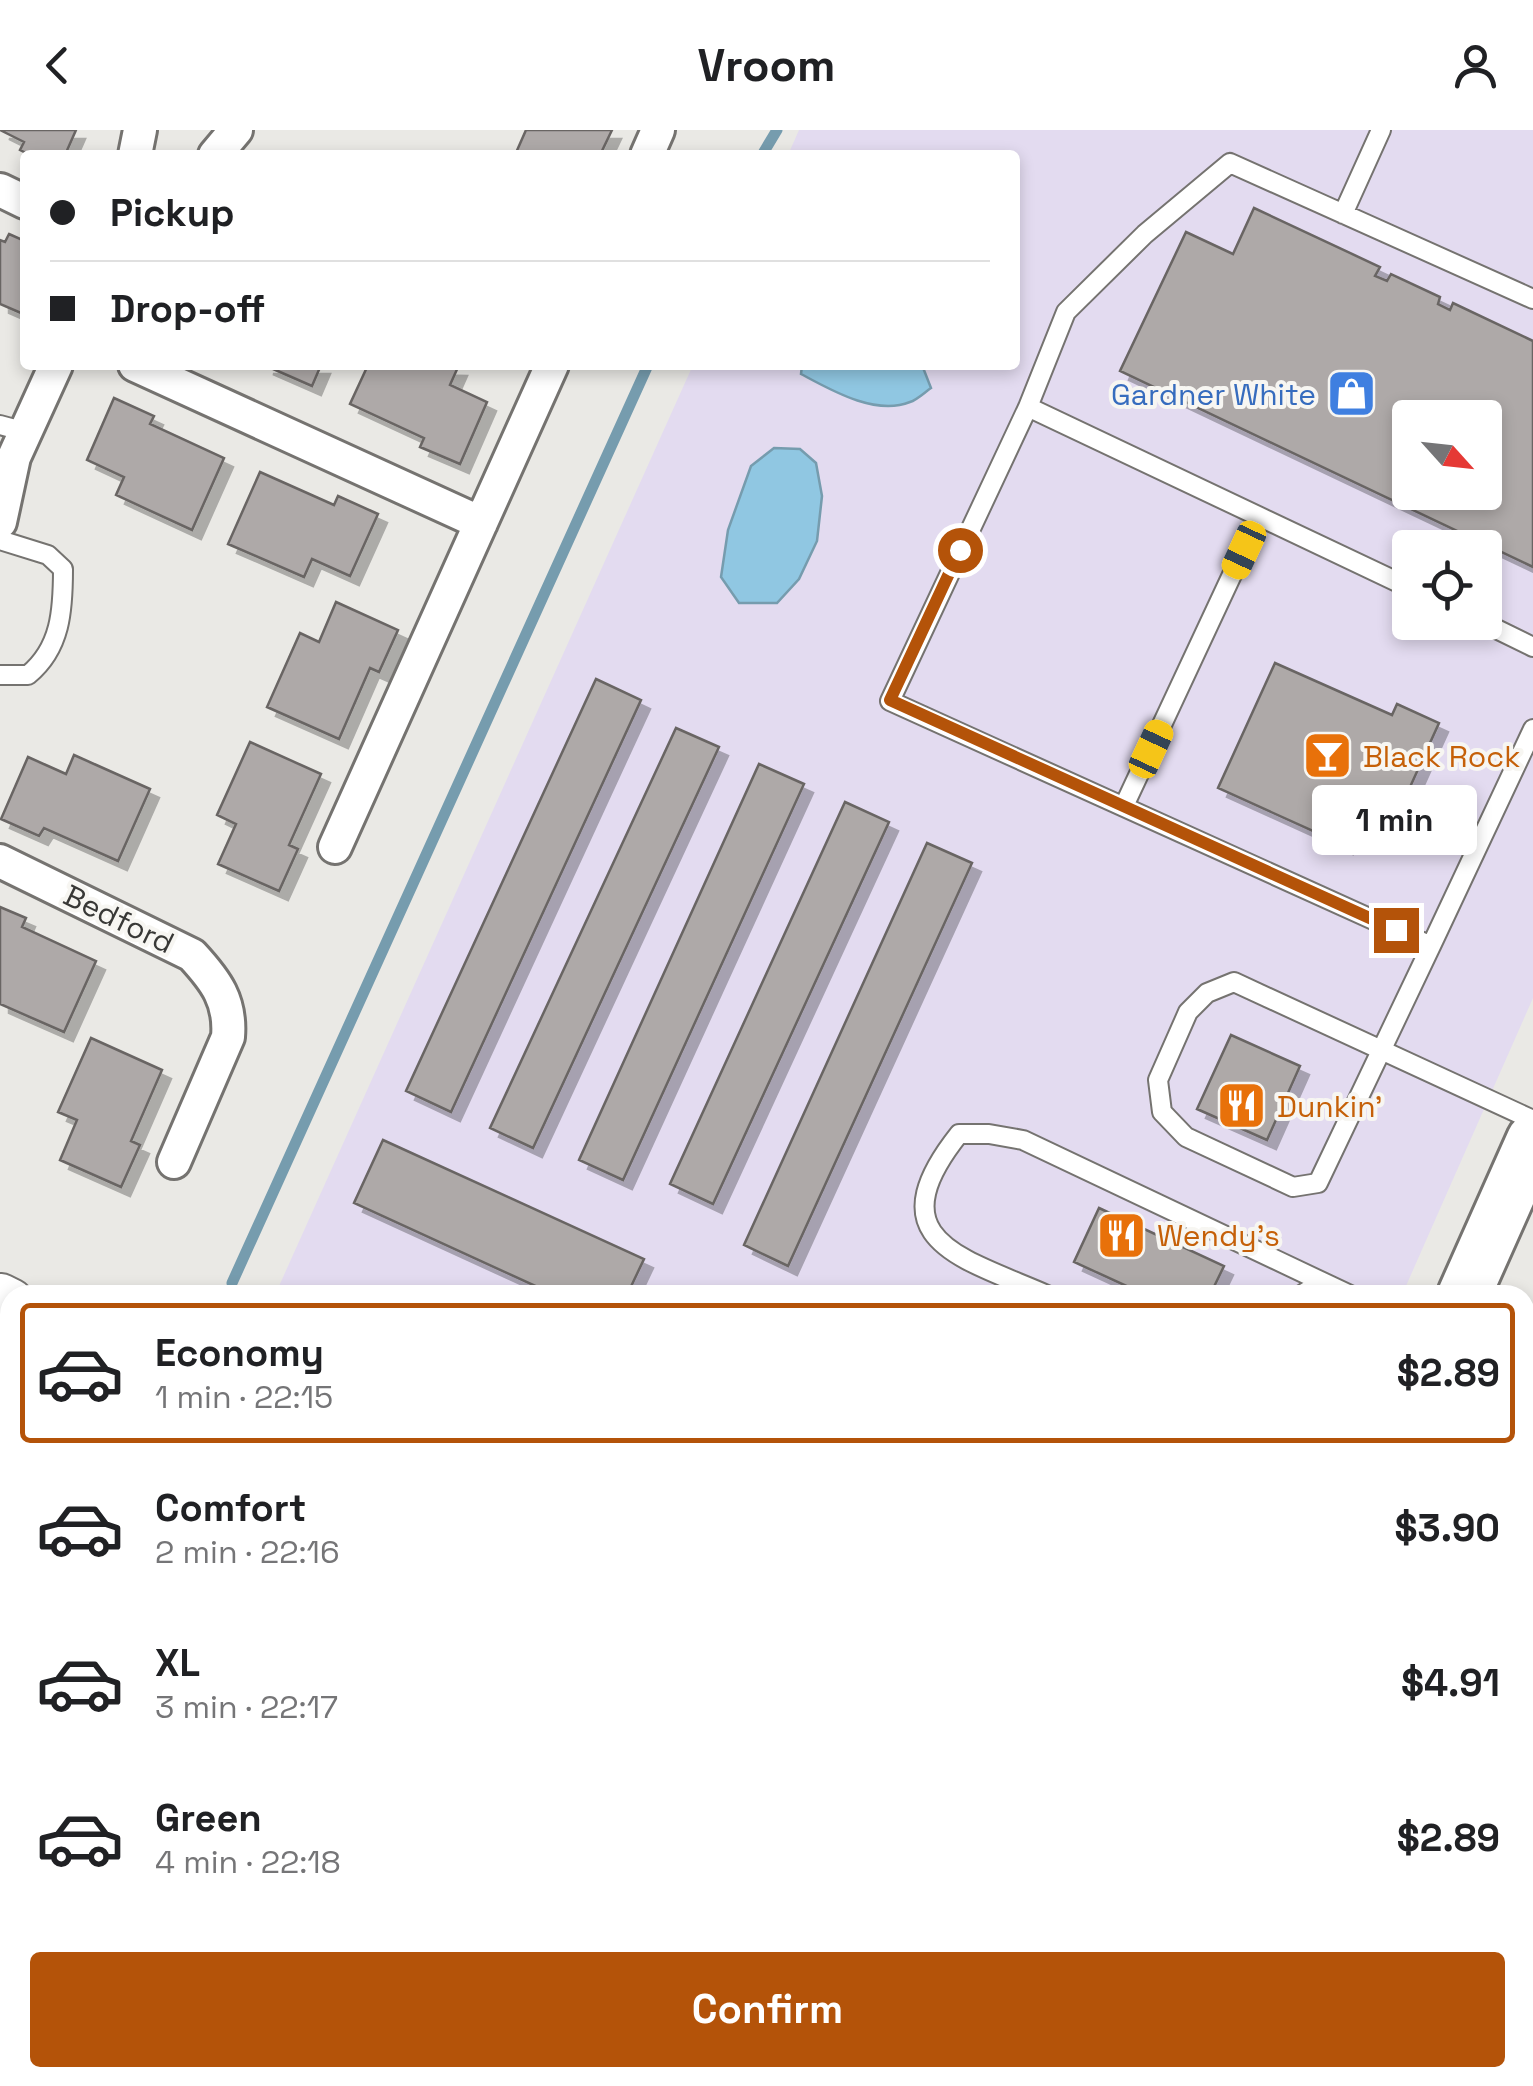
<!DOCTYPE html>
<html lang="en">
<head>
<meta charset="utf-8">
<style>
	:root { --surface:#fff; --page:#f2f2f2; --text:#202124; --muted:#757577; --line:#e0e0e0; --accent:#b45309 }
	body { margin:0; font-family:"Space Grotesk",sans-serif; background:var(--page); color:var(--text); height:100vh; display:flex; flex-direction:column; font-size:38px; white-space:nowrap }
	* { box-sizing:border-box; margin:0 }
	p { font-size:32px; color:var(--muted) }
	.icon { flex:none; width:55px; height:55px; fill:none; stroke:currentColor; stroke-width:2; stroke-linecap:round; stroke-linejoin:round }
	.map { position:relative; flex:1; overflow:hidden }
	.details { position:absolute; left:0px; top:1155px; width:1535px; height:802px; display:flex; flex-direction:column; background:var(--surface); border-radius:30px 30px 0 0; box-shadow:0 5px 15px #0003 }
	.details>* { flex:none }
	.top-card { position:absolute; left:20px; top:20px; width:1000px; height:220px; border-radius:10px; box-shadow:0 5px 15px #0003; display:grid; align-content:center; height:220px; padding:0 30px; background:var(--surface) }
	.needle { width:65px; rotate:117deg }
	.buttons { position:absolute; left:1392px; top:270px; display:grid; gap:20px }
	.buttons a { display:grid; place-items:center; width:110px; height:110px; border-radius:10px; background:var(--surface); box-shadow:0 5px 15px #0003; font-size:50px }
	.end { position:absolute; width:45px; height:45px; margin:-22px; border:12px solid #b45309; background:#fff; box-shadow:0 0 0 5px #fff }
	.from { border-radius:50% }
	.bubble { position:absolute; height:70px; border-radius:10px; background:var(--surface); box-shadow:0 5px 15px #0003; font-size:32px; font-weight:600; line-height:70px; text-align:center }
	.car { position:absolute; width:30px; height:60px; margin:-30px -15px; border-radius:12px; box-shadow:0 0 8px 2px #0007; background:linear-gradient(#f5c518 24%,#345 0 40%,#f5c518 0 76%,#345 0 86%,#f5c518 0) }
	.top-card b { display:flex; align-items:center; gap:35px; height:95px; font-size:38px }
	.top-card b+b { border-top:2px solid var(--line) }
	.top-card i { width:25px; height:25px; background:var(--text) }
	ul { padding:18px 0 0; list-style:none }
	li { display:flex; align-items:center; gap:30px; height:140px; margin:0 20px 15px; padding:0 10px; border:5px solid transparent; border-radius:10px }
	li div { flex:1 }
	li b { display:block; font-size:38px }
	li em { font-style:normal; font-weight:600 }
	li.active { border-color:var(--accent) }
	li>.icon { width:90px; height:90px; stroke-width:1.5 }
	.primary-button { display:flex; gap:20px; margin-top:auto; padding:20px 30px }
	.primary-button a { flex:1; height:115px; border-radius:10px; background:var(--accent); color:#fff; font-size:40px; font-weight:600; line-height:115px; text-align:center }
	header { display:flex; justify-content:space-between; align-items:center; height:130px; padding:0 30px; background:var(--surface); font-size:45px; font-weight:600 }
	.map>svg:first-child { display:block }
	.commercial { fill:#e3dbf0; fill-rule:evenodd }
	.water { fill:#90c7e2; stroke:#769cae; stroke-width:2.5 }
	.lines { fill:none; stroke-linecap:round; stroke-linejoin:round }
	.stream { stroke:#769cae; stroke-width:11 }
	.building { fill:#aea9a8; stroke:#696564; stroke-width:2.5; fill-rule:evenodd; filter:url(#shadow) }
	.lane-casing { stroke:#757370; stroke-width:22 }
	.street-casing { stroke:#757370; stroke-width:38 }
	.secondary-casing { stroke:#757370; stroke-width:52 }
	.primary-casing { stroke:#757370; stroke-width:58 }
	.lane { stroke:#fff; stroke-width:18 }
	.street { stroke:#fff; stroke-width:32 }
	.secondary { stroke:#fff; stroke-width:48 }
	.primary { stroke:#fff; stroke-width:52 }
	.route { stroke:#b45309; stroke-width:12 }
	.labels { text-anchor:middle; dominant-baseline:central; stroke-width:8; stroke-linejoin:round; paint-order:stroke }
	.shop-label { font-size:30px; fill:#366cbe; stroke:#f7f6f2; text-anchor:end }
	.food-label { font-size:30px; fill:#c56008; stroke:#f7f6f2; text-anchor:start }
	.street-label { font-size:30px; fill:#383836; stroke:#f7f6f2 }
</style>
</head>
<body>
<header><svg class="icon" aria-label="back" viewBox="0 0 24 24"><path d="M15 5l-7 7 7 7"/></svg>Vroom<svg class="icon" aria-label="person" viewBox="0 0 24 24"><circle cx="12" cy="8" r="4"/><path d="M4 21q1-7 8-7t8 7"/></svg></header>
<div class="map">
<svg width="1533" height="1956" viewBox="0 0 1533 1956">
	<defs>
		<filter id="shadow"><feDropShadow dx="9" dy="9" stdDeviation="0" flood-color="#0004"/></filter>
	</defs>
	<rect width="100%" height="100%" fill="#eae9e5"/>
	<path class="commercial" d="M 799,0 L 1533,0 L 1533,868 L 1402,1165 L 275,1165 L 693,235 L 1015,235 L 1015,25 L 788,25 ZM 1410,288 L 1485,288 L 1485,362 L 1410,362 ZM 1410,418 L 1485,418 L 1485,492 L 1410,492 Z
		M 1533,1223 L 1533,1784 L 1525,1781 L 1525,1240 Z
		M 0,1242 L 10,1247 L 10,1495 L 0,1515 Z
		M 10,1761 L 10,1948 L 980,1948 L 976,1956 L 0,1956 L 0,1782 Z
		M 1189,1948 L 1523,1948 L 1533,1952 L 1533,1956 L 1185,1956 Z"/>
	<path class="water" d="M 802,235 L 922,235 L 931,258 C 925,262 917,270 910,272 C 875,286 831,260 801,244 Z
		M 774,318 L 800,319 L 816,333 L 822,366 L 817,411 L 799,449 L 777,473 L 739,473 L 721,447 L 728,400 L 751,336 Z"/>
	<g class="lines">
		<path class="stream" d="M 762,25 L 777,0
			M 232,1153 L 648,235
			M 0,1588 L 10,1567"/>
	</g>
	<path class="building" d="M 0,0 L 76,0 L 65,25 L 30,25 L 20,20 L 24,12 Z
		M 526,0 L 612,0 L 600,25 L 515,25 Z
		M 1254,78 L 1380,137 L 1375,146 L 1387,151 L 1391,144 L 1440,167 L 1438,174 L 1450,180 L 1453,173 L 1533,211 L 1533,437 L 1120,241 L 1186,102 L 1233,124 ZM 1410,288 L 1485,288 L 1485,362 L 1410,362 Z
		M 9,104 L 25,111 L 25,173 L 21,183 L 0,174 L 0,110 L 5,112 Z
		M 264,235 L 321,235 L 312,256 Z
		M 368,235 L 458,237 L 450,255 L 487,272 L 460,334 L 420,317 L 424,308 L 350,274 Z
		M 114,268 L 154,286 L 150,294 L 224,328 L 192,400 L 116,365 L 124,347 L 87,330 Z
		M 260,342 L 334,375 L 338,366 L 378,384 L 350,446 L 312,429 L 304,447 L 228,414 Z
		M 336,472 L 398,500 L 379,542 L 370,538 L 339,609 L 267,577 L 300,503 L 319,512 Z
		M 1275,533 L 1392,585 L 1397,574 L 1439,593 L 1396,688 L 1364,673 L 1344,715 L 1218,658 Z
		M 596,549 L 641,570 L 451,982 L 406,961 Z
		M 676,598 L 719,617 L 533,1018 L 490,998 Z
		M 250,612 L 321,644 L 289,715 L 298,719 L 279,761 L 218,734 L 236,694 L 217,685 Z
		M 74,625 L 150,659 L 118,731 L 44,698 L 39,706 L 1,689 L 28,627 L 66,644 Z
		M 759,634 L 804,654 L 623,1050 L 579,1030 Z
		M 845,672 L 889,692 L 713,1074 L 670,1054 Z
		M 927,713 L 972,733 L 788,1136 L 744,1115 Z
		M 0,777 L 26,788 L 22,797 L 96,831 L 64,902 L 0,874 Z
		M 1231,905 L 1300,936 L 1267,1010 L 1197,979 Z
		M 91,908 L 162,940 L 131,1011 L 140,1015 L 121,1057 L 60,1030 L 77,990 L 58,982 Z
		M 383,1010 L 644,1129 L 627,1165 L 555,1165 L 354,1073 Z
		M 1099,1078 L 1224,1136 L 1210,1165 L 1146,1165 L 1074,1132 Z
		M 52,1948 L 151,1948 L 147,1956 L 48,1956 Z
		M 731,1948 L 752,1948 L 770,1956 L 726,1956 Z"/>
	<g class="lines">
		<defs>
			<path id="lane" d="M 1343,84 L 1381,0
				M 1028,277 L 1066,182 L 1145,104 L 1230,33 L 1533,169
				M 0,295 L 26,302
				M 0,410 L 48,425 L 63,439 C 63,480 61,518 28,545 L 0,545
				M 1410,458 L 1028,277 L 890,571 L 1431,816 L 1533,599
				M 1482,492 L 1533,517
				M 1124,676 L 1259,387
				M 1431,816 L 1318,1053 L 1293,1057 L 1186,1007 L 1162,982 L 1158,950 L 1188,882 L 1207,863 L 1234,852 L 1533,990
				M 1047,1165 C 960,1127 875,1110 959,1004 L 989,1004 L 1023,1010 L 1350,1165
				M 1301,1165 L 1322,1152
				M 1525,1244 L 1533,1247
				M 1525,1456 L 1533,1450
				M 767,1948 L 785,1956
				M 994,1948 L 1013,1956
				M 212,1956 L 216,1948
				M 497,1956 L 501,1948
				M 1415,1956 L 1419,1948"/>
			<path id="street" d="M 135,25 L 140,0
				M 215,25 L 236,0
				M 647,25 L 658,0
				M 0,60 L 25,72
				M 135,235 L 481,393
				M 0,392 L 14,327 L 56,235
				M 335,717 L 552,235
				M 0,731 L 192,825 C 216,851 231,871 228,907 L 174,1032"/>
			<path id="secondary" d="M 0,1168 L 10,1173
				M 1525,1872 L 1533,1876"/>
			<path id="primary" d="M 1464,1165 L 1533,1010
				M 1097,1956 L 1101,1948"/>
		</defs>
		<use href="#lane" class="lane-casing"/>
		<use href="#street" class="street-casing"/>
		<use href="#secondary" class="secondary-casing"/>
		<use href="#primary" class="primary-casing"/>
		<use href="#lane" class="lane"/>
		<use href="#street" class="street"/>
		<use href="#secondary" class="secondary"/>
		<use href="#primary" class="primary"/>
	</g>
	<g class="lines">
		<path class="route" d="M 960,420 L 890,570 L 1396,800"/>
	</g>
	<defs>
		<symbol id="shop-square" viewBox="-11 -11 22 22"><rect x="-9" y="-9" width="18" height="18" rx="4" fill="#3f7fe0" stroke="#f7f6f2"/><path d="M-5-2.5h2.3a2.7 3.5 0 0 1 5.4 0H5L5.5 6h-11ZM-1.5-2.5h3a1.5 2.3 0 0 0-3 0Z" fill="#fff"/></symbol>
		<symbol id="bar-square" viewBox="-11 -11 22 22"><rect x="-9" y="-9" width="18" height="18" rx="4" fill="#e8710a" stroke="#f7f6f2"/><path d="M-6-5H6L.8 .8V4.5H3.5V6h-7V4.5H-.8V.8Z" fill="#fff"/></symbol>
		<symbol id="restaurant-square" viewBox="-11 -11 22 22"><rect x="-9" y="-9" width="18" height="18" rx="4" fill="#e8710a" stroke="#f7f6f2"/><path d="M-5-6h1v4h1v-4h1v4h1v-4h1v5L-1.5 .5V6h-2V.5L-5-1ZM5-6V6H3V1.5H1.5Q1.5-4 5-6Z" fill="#fff"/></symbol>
	</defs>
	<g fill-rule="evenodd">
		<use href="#shop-square" x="1324" y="236" width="55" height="55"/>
		<use href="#bar-square" x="1300" y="598" width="55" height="55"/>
		<use href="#restaurant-square" x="1214" y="948" width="55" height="55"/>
		<use href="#restaurant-square" x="1094" y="1078" width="55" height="55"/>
	</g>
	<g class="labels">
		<g class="shop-label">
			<text x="1316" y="264">Gardner White</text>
		</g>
		<g class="food-label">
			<text x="1363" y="626">Black Rock</text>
			<text x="1277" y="976">Dunkin'</text>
			<text x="1157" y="1105">Wendy's</text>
		</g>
		<g class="street-label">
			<text transform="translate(119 789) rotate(26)">Bedford</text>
		</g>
	</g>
</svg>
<div class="buttons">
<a><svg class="needle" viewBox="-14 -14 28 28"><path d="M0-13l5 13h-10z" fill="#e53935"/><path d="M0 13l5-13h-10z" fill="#757577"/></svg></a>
<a><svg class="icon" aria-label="locate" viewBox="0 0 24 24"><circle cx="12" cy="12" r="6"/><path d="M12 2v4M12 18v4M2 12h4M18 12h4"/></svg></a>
</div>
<i class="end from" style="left:960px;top:420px"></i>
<i class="end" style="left:1396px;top:800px"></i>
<div class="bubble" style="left:1312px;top:655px;width:165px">1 min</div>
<i class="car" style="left:1244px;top:420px;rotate:205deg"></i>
<i class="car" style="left:1151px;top:619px;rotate:25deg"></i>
<div class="top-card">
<b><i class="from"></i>Pickup</b>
<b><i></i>Drop-off</b>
</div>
<section class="details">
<ul>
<li class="active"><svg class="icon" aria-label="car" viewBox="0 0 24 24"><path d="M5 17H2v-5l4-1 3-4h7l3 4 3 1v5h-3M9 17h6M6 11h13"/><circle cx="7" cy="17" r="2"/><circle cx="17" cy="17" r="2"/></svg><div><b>Economy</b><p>1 min · 22:15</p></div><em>$2.89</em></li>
<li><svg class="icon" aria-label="car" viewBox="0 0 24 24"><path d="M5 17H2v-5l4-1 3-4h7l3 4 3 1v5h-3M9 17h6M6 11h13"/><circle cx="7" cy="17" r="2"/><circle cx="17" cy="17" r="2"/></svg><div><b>Comfort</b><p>2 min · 22:16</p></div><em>$3.90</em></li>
<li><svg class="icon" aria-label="car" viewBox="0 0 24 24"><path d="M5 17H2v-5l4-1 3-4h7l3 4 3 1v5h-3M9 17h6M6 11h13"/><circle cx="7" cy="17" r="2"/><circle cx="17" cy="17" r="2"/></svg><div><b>XL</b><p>3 min · 22:17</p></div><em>$4.91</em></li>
<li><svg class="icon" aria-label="car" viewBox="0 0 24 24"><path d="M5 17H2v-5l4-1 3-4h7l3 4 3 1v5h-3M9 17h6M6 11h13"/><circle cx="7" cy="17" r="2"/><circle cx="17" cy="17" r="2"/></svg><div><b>Green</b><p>4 min · 22:18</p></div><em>$2.89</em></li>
</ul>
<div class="primary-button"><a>Confirm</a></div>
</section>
</div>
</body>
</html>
